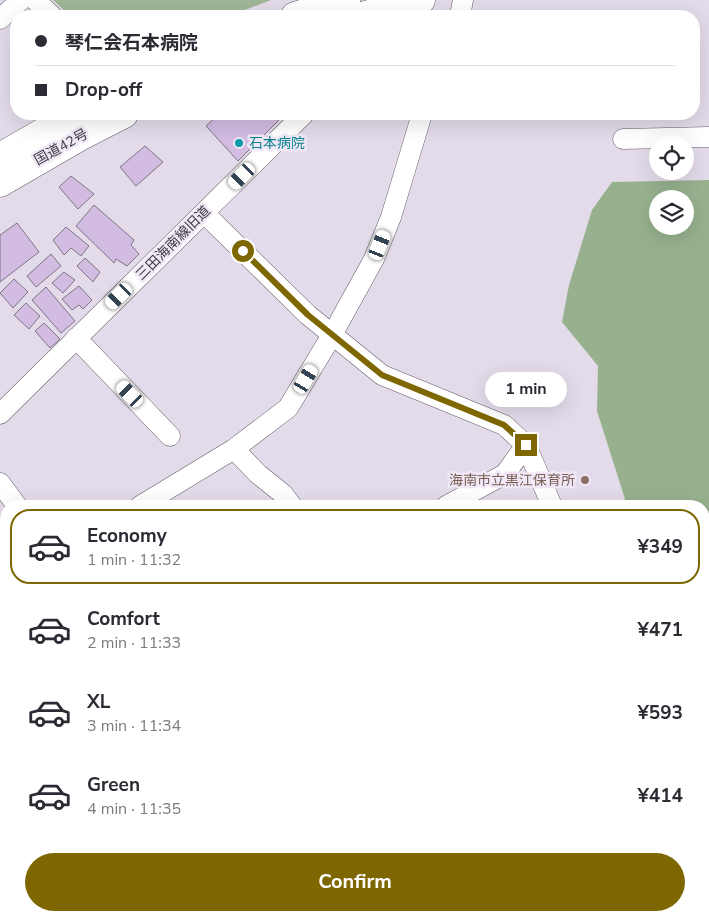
<!DOCTYPE html>
<html lang="en">
<head>
<meta charset="utf-8">
<style>
	:root { --surface:#fff; --page:#f7f7f7; --text:#2b2b33; --muted:#7c7c81; --line:#e1e1e2; --accent:#7e6700 }
	body { margin:0; font-family:"Nunito Sans","Noto Sans JP",sans-serif; background:var(--page); color:var(--text); height:100vh; display:flex; flex-direction:column; font-size:19px; white-space:nowrap }
	* { box-sizing:border-box; margin:0 }
	p { font-size:16px; color:var(--muted) }
	.icon { flex:none; width:28px; height:28px; fill:none; stroke:currentColor; stroke-width:2; stroke-linecap:round; stroke-linejoin:round }
	.map { position:relative; flex:1; overflow:hidden }
	.sheet { position:absolute; left:0px; top:500px; width:710px; height:421px; display:flex; flex-direction:column; background:var(--surface); border-radius:20px 20px 0 0; box-shadow:0 5px 20px #0002 }
	.sheet>* { flex:none }
	.banner { position:absolute; left:10px; top:10px; width:690px; height:110px; border-radius:20px; box-shadow:0 5px 20px #0002; display:grid; align-content:center; height:110px; padding:0 25px; background:var(--surface) }
	.tools { position:absolute; left:649px; top:135px; display:grid; gap:10px }
	.tools a { display:grid; place-items:center; width:45px; height:45px; border-radius:50%; background:var(--surface); box-shadow:0 5px 20px #0002; font-size:25px }
	.end { position:absolute; width:22px; height:22px; margin:-11px; border:6px solid #7e6700; background:#fff; box-shadow:0 0 0 2px #fff }
	.from { border-radius:50% }
	.bubble { position:absolute; height:35px; border-radius:18px; background:var(--surface); box-shadow:0 5px 20px #0002; font-size:16px; font-weight:700; line-height:35px; text-align:center }
	.car { position:absolute; width:15px; height:30px; margin:-15px -8px; border-radius:6px; box-shadow:0 0 4px 1px #0007; background:linear-gradient(#fff 24%,#345 0 40%,#fff 0 76%,#345 0 86%,#fff 0) }
	.banner b { display:flex; align-items:center; gap:18px; height:48px; font-size:19px }
	.banner b+b { border-top:1px solid var(--line) }
	.banner i { width:12px; height:12px; background:var(--text) }
	ul { padding:9px 0 0; list-style:none }
	li { display:flex; align-items:center; gap:15px; height:75px; margin:0 10px 8px; padding:0 15px; border:2px solid transparent; border-radius:20px }
	li div { flex:1 }
	li b { display:block; font-size:19px }
	li em { font-style:normal; font-weight:700 }
	li.selected { border-color:var(--accent) }
	li>.icon { width:45px; height:45px; stroke-width:1.5 }
	.cta { display:flex; gap:10px; margin-top:auto; padding:10px 25px }
	.cta a { flex:1; height:58px; border-radius:30px; background:var(--accent); color:#fff; font-size:20px; font-weight:700; line-height:58px; text-align:center }
	.map>svg:first-child { display:block }
	.green { fill:#9fb797 }
	.forest { fill:#97b18e; fill-rule:evenodd }
	.building { fill:#d2bce2; stroke:#7d7683 }
	.lines { fill:none; stroke-linecap:round; stroke-linejoin:round }
	.minor-casing { stroke:#635c68; stroke-width:21 }
	.highway-casing { stroke:#635c68; stroke-width:29 }
	.minor { stroke:#fff; stroke-width:20 }
	.highway { stroke:#fff; stroke-width:28 }
	.route { stroke:#7e6700; stroke-width:6 }
	.culture-dot { fill:#0f9aa8; stroke:#f1e8f7; stroke-width:2 }
	.education-dot { fill:#8d6e63; stroke:#f1e8f7; stroke-width:2 }
	.labels { text-anchor:middle; dominant-baseline:central; stroke-width:5; stroke-linejoin:round; paint-order:stroke }
	.culture-label { font-size:14px; fill:#0d838f; stroke:#f1e8f7; text-anchor:start }
	.street-label { font-size:14px; fill:#3e3b41; stroke:#f1e8f7 }
	.education-label { font-size:14px; fill:#785e54; stroke:#f1e8f7; text-anchor:end }
</style>
</head>
<body>
<div class="map">
<svg width="709" height="921" viewBox="0 0 709 921">
	<rect width="100%" height="100%" fill="#e4dbea"/>
	<path class="green" d="M 53,0 L 271,0 L 229,16 L 70,16 Z"/>
	<path class="forest" d="M 709,180 L 709,831 L 704,824 L 704,506 L 618,506 L 625,499 L 597,411 L 598,366 L 562,322 L 569,285 L 592,210 L 612,182 ZM 658,199 L 685,199 L 685,226 L 658,226 Z
		M 0,885 L 6,891 L 6,915 L 636,915 L 639,921 L 0,921 Z"/>
	<path class="building" d="M 219,114 L 285,114 L 238,161 L 206,126 Z
		M 145,146 L 163,162 L 136,186 L 120,167 Z
		M 71,176 L 94,194 L 78,209 L 59,187 Z
		M 94,205 L 134,240 L 131,245 L 139,254 L 127,266 L 116,259 L 114,263 L 76,226 Z
		M 17,223 L 39,252 L 0,282 L 0,235 Z
		M 66,227 L 89,246 L 81,256 L 71,248 L 64,255 L 53,240 Z
		M 51,254 L 61,266 L 36,287 L 27,276 Z
		M 85,258 L 100,272 L 93,282 L 77,266 Z
		M 64,272 L 75,280 L 63,293 L 52,283 Z
		M 14,279 L 28,292 L 13,308 L 0,293 Z
		M 79,286 L 92,300 L 83,309 L 79,305 L 72,310 L 62,299 Z
		M 46,287 L 75,321 L 61,333 L 32,300 Z
		M 26,303 L 40,316 L 29,329 L 14,315 Z
		M 44,323 L 60,339 L 50,348 L 35,331 Z"/>
	<g class="lines">
		<defs>
			<path id="minor" d="M 35,0 L 52,16
				M 460,16 L 463,0
				M 0,19 L 21,0
				M 623,139 L 709,137
				M 204,213 L 308,315 L 382,375 L 504,425 L 526,445 L 552,506
				M 76,338 L 170,436
				M 0,414 L 304,114
				M 234,449 L 258,474 L 283,494 L 292,506
				M 0,483 L 17,506
				M 140,506 L 234,449 L 288,408 L 332,335 L 374,259 L 391,217 L 422,114
				M 446,506 L 505,474 L 526,445
				M 0,594 L 6,590
				M 0,654 L 6,658"/>
			<path id="highway" d="M 295,16 L 346,0
				M 362,16 L 421,0
				M 0,157 L 75,114
				M 0,183 L 83,135 L 124,114"/>
		</defs>
		<use href="#minor" class="minor-casing"/>
		<use href="#highway" class="highway-casing"/>
		<use href="#minor" class="minor"/>
		<use href="#highway" class="highway"/>
	</g>
	<g class="lines">
		<path class="route" d="M 243,251 L 308,315 L 382,375 L 504,425 L 526,445"/>
	</g>
	<circle class="culture-dot" cx="239" cy="143" r="5"/>
	<circle class="education-dot" cx="585" cy="480" r="5"/>
	<g class="labels">
		<g class="culture-label">
			<text x="249" y="143">石本病院</text>
		</g>
		<g class="street-label">
			<text transform="translate(61 147) rotate(-29)">国道42号</text>
			<text transform="translate(173 243) rotate(-45)">三田海南線旧道</text>
		</g>
		<g class="education-label">
			<text x="575" y="480">海南市立黒江保育所</text>
		</g>
	</g>
</svg>
<div class="tools">
<a><svg class="icon" aria-label="locate" viewBox="0 0 24 24"><circle cx="12" cy="12" r="6"/><path d="M12 2v4M12 18v4M2 12h4M18 12h4"/></svg></a>
<a><svg class="icon" aria-label="layers" viewBox="0 0 24 24"><path d="M12 4l9 5-9 5-9-5zM3 14l9 5 9-5"/></svg></a>
</div>
<i class="end from" style="left:243px;top:251px"></i>
<i class="end" style="left:526px;top:445px"></i>
<div class="bubble" style="left:485px;top:372px;width:82px">1 min</div>
<i class="car" style="left:242px;top:176px;rotate:225deg"></i>
<i class="car" style="left:380px;top:245px;rotate:22deg"></i>
<i class="car" style="left:119px;top:296px;rotate:226deg"></i>
<i class="car" style="left:306px;top:379px;rotate:31deg"></i>
<i class="car" style="left:130px;top:394px;rotate:316deg"></i>
<div class="banner">
<b><i class="from"></i>琴仁会石本病院</b>
<b><i></i>Drop-off</b>
</div>
<section class="sheet">
<ul>
<li class="selected"><svg class="icon" aria-label="car" viewBox="0 0 24 24"><path d="M5 17H2v-5l4-1 3-4h7l3 4 3 1v5h-3M9 17h6M6 11h13"/><circle cx="7" cy="17" r="2"/><circle cx="17" cy="17" r="2"/></svg><div><b>Economy</b><p>1 min · 11:32</p></div><em>¥349</em></li>
<li><svg class="icon" aria-label="car" viewBox="0 0 24 24"><path d="M5 17H2v-5l4-1 3-4h7l3 4 3 1v5h-3M9 17h6M6 11h13"/><circle cx="7" cy="17" r="2"/><circle cx="17" cy="17" r="2"/></svg><div><b>Comfort</b><p>2 min · 11:33</p></div><em>¥471</em></li>
<li><svg class="icon" aria-label="car" viewBox="0 0 24 24"><path d="M5 17H2v-5l4-1 3-4h7l3 4 3 1v5h-3M9 17h6M6 11h13"/><circle cx="7" cy="17" r="2"/><circle cx="17" cy="17" r="2"/></svg><div><b>XL</b><p>3 min · 11:34</p></div><em>¥593</em></li>
<li><svg class="icon" aria-label="car" viewBox="0 0 24 24"><path d="M5 17H2v-5l4-1 3-4h7l3 4 3 1v5h-3M9 17h6M6 11h13"/><circle cx="7" cy="17" r="2"/><circle cx="17" cy="17" r="2"/></svg><div><b>Green</b><p>4 min · 11:35</p></div><em>¥414</em></li>
</ul>
<div class="cta"><a>Confirm</a></div>
</section>
</div>
</body>
</html>
